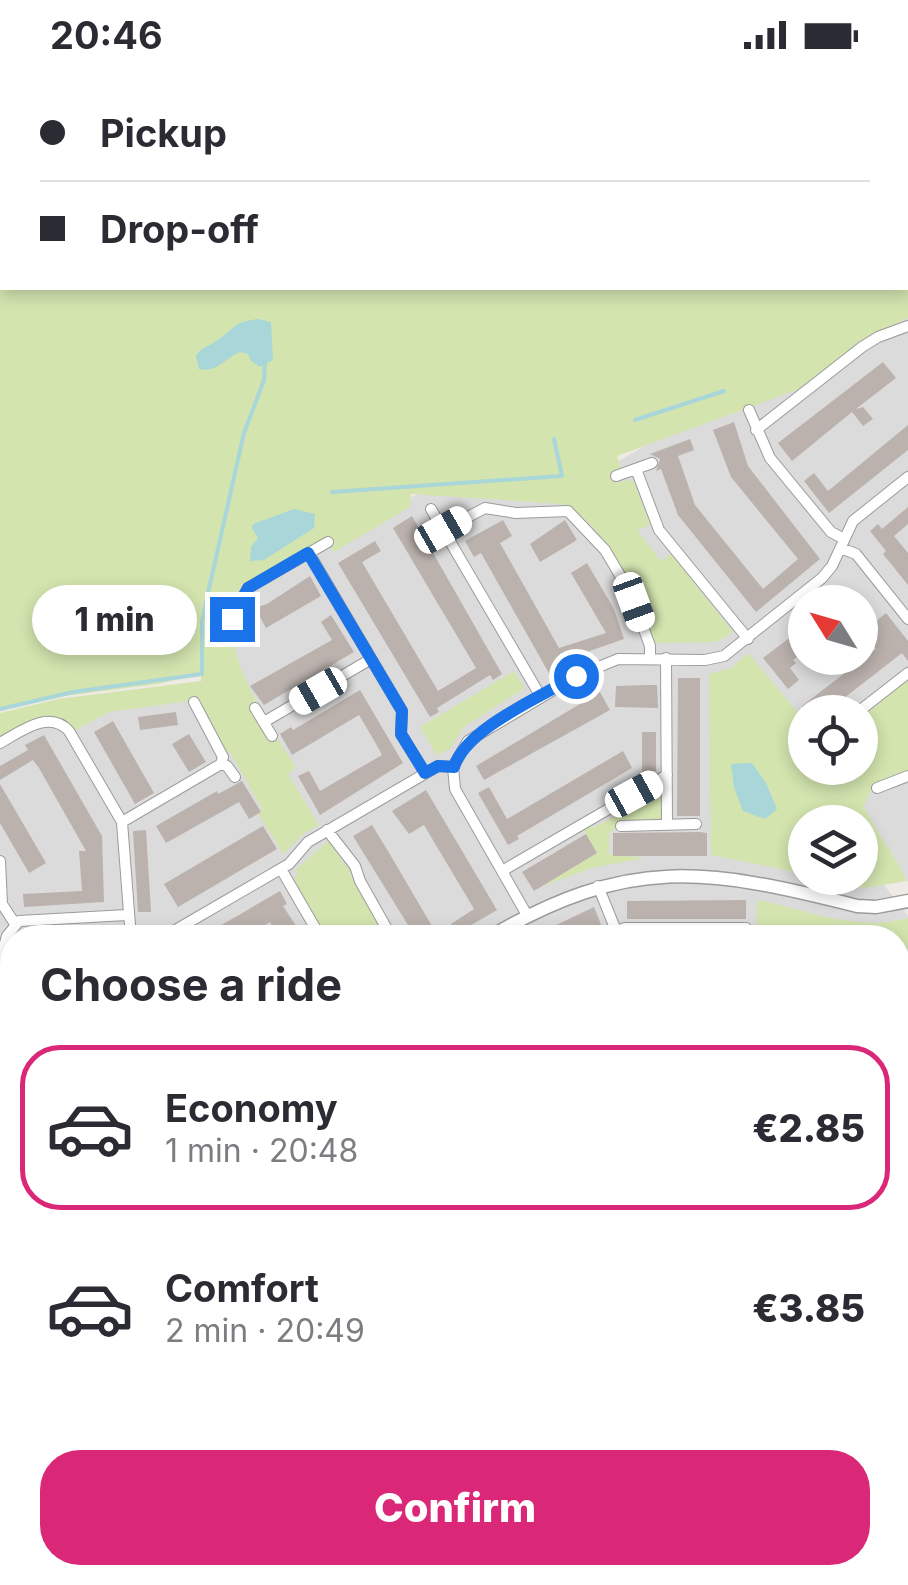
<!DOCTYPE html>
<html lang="en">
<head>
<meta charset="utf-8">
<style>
	:root { --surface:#fff; --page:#f2f2f3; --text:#2b2b33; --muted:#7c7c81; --line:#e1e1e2; --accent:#db2777 }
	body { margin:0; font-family:Inter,sans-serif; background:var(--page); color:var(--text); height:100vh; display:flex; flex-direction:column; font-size:38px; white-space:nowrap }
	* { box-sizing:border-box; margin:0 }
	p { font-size:32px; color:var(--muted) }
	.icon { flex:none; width:55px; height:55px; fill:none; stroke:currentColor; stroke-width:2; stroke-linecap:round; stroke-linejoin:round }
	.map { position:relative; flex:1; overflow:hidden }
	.sheet { position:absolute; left:0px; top:855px; width:910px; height:660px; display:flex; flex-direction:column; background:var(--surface); border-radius:40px 40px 0 0; box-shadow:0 5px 15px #0003 }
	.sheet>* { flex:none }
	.top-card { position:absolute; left:0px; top:0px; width:910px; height:220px; box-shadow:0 5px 15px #0003; display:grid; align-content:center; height:220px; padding:0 40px; background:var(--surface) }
	.needle { width:65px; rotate:307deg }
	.tools { position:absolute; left:788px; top:515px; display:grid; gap:20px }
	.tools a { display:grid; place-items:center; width:90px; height:90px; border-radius:50%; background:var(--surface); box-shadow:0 5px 15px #0003; font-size:50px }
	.end { position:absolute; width:45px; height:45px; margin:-22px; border:12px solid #1a73e8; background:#fff; box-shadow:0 0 0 5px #fff }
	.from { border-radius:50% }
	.bubble { position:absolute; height:70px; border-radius:35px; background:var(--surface); box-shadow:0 5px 15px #0003; font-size:32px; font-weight:800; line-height:70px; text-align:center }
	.car { position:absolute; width:30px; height:60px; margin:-30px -15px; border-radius:12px; box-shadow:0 0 8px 2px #0007; background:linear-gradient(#fff 24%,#345 0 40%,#fff 0 76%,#345 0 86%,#fff 0) }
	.top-card b { display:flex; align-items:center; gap:35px; height:95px; font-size:38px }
	.top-card b+b { border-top:2px solid var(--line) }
	.top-card i { width:25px; height:25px; background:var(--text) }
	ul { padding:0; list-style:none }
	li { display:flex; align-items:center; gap:30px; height:165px; margin:0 20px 15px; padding:0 20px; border:5px solid transparent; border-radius:40px }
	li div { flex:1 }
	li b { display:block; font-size:38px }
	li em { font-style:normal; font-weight:800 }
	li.selected { border-color:var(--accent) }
	li>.icon { width:90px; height:90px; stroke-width:1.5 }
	h2 { padding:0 40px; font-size:45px; line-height:120px }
	.action { display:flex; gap:20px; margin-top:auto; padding:20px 40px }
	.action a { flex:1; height:115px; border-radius:40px; background:var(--accent); color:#fff; font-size:40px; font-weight:800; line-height:115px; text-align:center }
	.status { display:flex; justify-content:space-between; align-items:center; height:70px; padding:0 50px; background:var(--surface); direction:ltr }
	.status svg { height:28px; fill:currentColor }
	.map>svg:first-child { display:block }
	.residential { fill:#dcdbdb; fill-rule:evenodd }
	.education { fill:#fcf7e0 }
	.grass { fill:#d3e4af }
	.park { fill:#cbf5c6 }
	.pitch { fill:#8ad6ab }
	.water { fill:#a9d6d8 }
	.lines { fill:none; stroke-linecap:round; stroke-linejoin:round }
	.stream { stroke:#a9d6d8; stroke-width:4 }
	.building { fill:#bbb2ae }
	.minor-casing { stroke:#9b9b9b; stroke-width:12 }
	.tertiary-casing { stroke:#9b9b9b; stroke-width:15 }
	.minor { stroke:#fff; stroke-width:10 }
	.tertiary { stroke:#fff; stroke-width:12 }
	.route { stroke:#1a73e8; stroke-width:12 }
</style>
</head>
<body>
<div class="status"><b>20:46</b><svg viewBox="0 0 49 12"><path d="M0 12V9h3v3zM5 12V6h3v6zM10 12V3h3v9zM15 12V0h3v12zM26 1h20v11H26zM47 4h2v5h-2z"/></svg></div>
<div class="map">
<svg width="908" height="1515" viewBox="0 0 908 1515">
	<rect width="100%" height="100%" fill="#eeeae5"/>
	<path class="residential" d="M 908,232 L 908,644 L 860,683 L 860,642 L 805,642 L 805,808 L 860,808 L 860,784 L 908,846 L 908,853 L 882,868 L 12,868 L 12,1307 L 0,1313 L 0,651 L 208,610 L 221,511 L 416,425 L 589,409 L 775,298 ZM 805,532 L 860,532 L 860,588 L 805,588 Z
		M 908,665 L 908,812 L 839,715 Z
		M 908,1310 L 908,1515 L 738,1515 L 749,1503 L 898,1502 L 898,1313 Z"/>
	<path class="education" d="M 908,917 L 908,1278 L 898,1285 L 898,926 Z"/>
	<path class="grass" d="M 0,0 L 901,0 L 2,2 L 2,218 L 908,218 L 908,172 L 908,248 L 861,270 L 805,317 L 617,386 L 621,398 L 612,403 L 617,413 L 628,410 L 634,412 L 650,455 L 637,460 L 661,491 L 671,484 L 733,562 L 717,572 L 653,573 C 638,528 608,454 561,434 L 411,424 L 410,437 L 334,482 L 324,468 L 242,516 C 221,554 238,598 258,634 L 250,639 L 266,667 L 274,664 L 296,697 L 288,704 L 319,755 L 303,764 L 283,784 L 258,743 L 263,740 L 230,682 L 225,683 L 197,630 L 109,642 L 74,661 C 55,633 23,653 0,667 L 0,643 L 58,629 L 201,611 L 201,604 L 158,614 L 49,628 L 0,641 Z
		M 748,583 L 805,651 L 805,698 L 860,698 L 860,648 L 908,610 L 908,701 L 873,715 L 864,736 C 876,763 895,784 907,811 L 864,818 L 819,808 L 860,808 L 860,752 L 805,752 L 805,804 L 711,785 L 709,604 L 731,598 Z
		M 514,601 L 525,618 L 465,656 L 449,679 L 437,686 L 420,657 Z
		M 654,718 L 662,722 L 661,750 L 620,754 L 609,763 L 609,784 L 645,788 L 592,798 L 543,816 L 596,783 L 583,758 L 590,755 L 593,758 L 638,734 L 641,737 L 658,727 Z
		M 328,771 L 345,795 L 351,795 L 350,805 L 386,867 L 326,867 L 293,809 L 297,806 L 295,800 Z
		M 760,830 C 807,841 861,862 908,848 L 908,880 L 898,884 L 898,868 L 757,867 L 757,834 Z
		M 0,1050 L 12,1050 L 12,1228 L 0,1199 Z
		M 904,1325 L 908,1338 L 908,1433 L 898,1445 L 898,1326 Z"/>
	<path class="park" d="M 12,1321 L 12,1502 L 749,1503 L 738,1515 L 0,1515 L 0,1327 Z"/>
	<path class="pitch" d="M 363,1503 L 503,1503 L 509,1515 L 341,1515 Z"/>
	<path class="water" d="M 258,249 L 271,252 L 273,290 L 260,297 L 251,291 L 248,284 L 240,282 C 225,288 217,303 199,299 L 196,286 C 202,276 206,278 215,272 C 235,259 232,252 258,249 Z
		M 294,439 L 315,444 L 314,458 L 264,490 L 250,491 L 251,477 L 258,468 L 252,458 L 253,454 Z
		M 752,693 L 766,713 L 777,739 L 765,749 L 743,741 L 734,717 L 731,694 Z"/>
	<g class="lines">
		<path class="stream" d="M 0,210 L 2,210
			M 635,350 L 724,321
			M 332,422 L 562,406 L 554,369
			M 0,639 L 73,622 L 202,604 L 202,552 L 206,532 L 244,363 L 264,310 L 265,292
			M 898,1313 L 908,1310
			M 738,1515 L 749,1502"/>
	</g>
	<path class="building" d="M 883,292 L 896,308 L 856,339 L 863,337 L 873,349 L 863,356 L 852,342 L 792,391 L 778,373 Z
		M 734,352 L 748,396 L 820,489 L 756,542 L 678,445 L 661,399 L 656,401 L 660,389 L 650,384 L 690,369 L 694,380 L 678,386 L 695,435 L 763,519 L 798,489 L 731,407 L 713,360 Z
		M 908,355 L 908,380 L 829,443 L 804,411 L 814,403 L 828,421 Z
		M 908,437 L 908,454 L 894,466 L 908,483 L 908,515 L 883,484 L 886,481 L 870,461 L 878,454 L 882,459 Z
		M 412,446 L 502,604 L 493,610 L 490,605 L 437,638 L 439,642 L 430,647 L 338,493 L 375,471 L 381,481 L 362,492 L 438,621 L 476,598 L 393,458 Z
		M 503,450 L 512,466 L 500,473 L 559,578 L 606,563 L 571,503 L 587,493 L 614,539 L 624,569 L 555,593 L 560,599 L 550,605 L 481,483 L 474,487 L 465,471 Z
		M 565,450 L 577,470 L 540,492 L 530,474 Z
		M 310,506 L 321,526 L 266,558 L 255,538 L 267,534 Z
		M 886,543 L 908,571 L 908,591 L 902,583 L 826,642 L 806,642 L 802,636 L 876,579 L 863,562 Z
		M 331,545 L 354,582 L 264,635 L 250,616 L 332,570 L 321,552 Z
		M 805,556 L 805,581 L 793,590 L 796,593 L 790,598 L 799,610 L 788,619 L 763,588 Z
		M 678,608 L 700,608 L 700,746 L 677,746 Z
		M 647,615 L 657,615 L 658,638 L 615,637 L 616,616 Z
		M 360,620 L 403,693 L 320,745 L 298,706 L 309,701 L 320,721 L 382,685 L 379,679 L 359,645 L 292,685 L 280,664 L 291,657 L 293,660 Z
		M 600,622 L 610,640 L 484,710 L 476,696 Z
		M 176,642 L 178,655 L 140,660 L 138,647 Z
		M 113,651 L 154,723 L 135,734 L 94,662 Z
		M 642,662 L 656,662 L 656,701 L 642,702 Z
		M 189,664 L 206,692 L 189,702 L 172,674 Z
		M 44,665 L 102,766 L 104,832 L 24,837 L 23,824 L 82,821 L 79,781 L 86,781 L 39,698 L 33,690 L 0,710 L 0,696 L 28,680 L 25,675 Z
		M 623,681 L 632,698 L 517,766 L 519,769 L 508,775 L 478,723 L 489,717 L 507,749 Z
		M 242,711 L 261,742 L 249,749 L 239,732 L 166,773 L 156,756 L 217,721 L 218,724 Z
		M 0,714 L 46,793 L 29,803 L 0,753 Z
		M 426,720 L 497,840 L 456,864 L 451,854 L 474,839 L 424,755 L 409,764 L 392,741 Z
		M 372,755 L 388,781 L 439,868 L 416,868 L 353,766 Z
		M 263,756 L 277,779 L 178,837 L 164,814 Z
		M 146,760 L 151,842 L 138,842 L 133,761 Z
		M 700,762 L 707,763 L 707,786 L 613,786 L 613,763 Z
		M 586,764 L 597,783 L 534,821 L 522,802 Z
		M 280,821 L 287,834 L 283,836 L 304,868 L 278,868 L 270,852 L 244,868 L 199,868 Z
		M 746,830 L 746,849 L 627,849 L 627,831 Z
		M 594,837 L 602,857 L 582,868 L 554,868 L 550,858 Z
		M 908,1110 L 908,1171 L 898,1157 L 898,1115 Z"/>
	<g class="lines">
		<defs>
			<path id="minor" d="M 749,340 L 770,388 L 831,462 L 844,469
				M 756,360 L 862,277 L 878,267 L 908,256
				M 636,399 L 659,460 L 748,569
				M 616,406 L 652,393
				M 431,439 L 541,627
				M 443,460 L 485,438 L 516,443 L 568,441 L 605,480 L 631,524 L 650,576 L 650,588
				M 841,478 L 856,484 L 908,549
				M 309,483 L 402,641 L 401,664 L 425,703
				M 232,549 L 240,548 L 242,529 L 248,518 L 328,472
				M 666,588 L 667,755
				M 255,638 L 272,666
				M 858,642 L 908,603
				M 264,652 L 371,589
				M 0,673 C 20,662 49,639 69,661 L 122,752 L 131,868
				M 221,694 L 227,696 L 235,707
				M 877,718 L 908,706
				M 122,752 L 221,694 L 223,687 L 194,632
				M 621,756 L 696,754
				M 327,760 L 355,796 L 360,811 L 392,868
				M 0,791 L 2,834 L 15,854
				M 281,799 L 321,868
				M 502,801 L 667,705
				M 598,816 L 619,868
				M 527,845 L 455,719 L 453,697 L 468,671 L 577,606 L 618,589 L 705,590 L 724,586 L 822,508 L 832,496 L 853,451 L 908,407
				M 131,866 L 172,862 L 289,794 L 308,772 L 438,696 L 453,697
				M 597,868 L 625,858 L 746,858
				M 0,891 L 7,866 L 19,851 L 127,845
				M 0,902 L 10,918 L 12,930
				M 0,1210 L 12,1238
				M 898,1472 L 908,1461
				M 862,1515 L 865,1502"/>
			<path id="tertiary" d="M 488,868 C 629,785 706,798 857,836 L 876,837 L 908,831
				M 0,1031 L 12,1031"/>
		</defs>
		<use href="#minor" class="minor-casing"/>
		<use href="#tertiary" class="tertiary-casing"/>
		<use href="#minor" class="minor"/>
		<use href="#tertiary" class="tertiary"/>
	</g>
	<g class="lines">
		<path class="route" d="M 232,549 L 240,548 L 242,529 L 248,518 L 308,483 L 402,641 L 401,664 L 425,703 L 438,696 L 454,697 C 466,658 541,627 576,606"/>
	</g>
</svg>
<div class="tools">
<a><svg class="needle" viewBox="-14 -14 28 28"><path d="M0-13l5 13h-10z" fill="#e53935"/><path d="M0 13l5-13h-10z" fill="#7c7c81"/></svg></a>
<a><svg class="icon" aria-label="locate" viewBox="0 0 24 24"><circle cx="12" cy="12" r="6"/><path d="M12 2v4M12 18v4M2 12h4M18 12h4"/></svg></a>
<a><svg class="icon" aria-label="layers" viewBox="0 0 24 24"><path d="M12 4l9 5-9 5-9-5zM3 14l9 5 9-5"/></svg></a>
</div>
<i class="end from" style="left:576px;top:606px"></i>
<i class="end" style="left:232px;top:549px"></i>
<div class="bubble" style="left:32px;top:515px;width:165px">1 min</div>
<i class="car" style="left:443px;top:460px;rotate:60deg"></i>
<i class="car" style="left:634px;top:532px;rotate:160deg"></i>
<i class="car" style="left:318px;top:621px;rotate:240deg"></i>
<i class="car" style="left:634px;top:724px;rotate:61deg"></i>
<div class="top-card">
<b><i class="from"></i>Pickup</b>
<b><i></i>Drop-off</b>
</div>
<section class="sheet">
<h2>Choose a ride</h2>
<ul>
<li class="selected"><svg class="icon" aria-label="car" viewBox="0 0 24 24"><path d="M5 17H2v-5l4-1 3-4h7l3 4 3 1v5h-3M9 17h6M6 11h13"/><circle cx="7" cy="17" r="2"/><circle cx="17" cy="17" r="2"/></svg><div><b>Economy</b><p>1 min · 20:48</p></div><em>€2.85</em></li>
<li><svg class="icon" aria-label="car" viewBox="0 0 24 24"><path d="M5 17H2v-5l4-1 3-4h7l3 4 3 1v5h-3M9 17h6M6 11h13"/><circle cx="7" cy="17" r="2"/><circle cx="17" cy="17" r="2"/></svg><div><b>Comfort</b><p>2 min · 20:49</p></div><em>€3.85</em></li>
</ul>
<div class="action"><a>Confirm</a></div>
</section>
</div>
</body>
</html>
